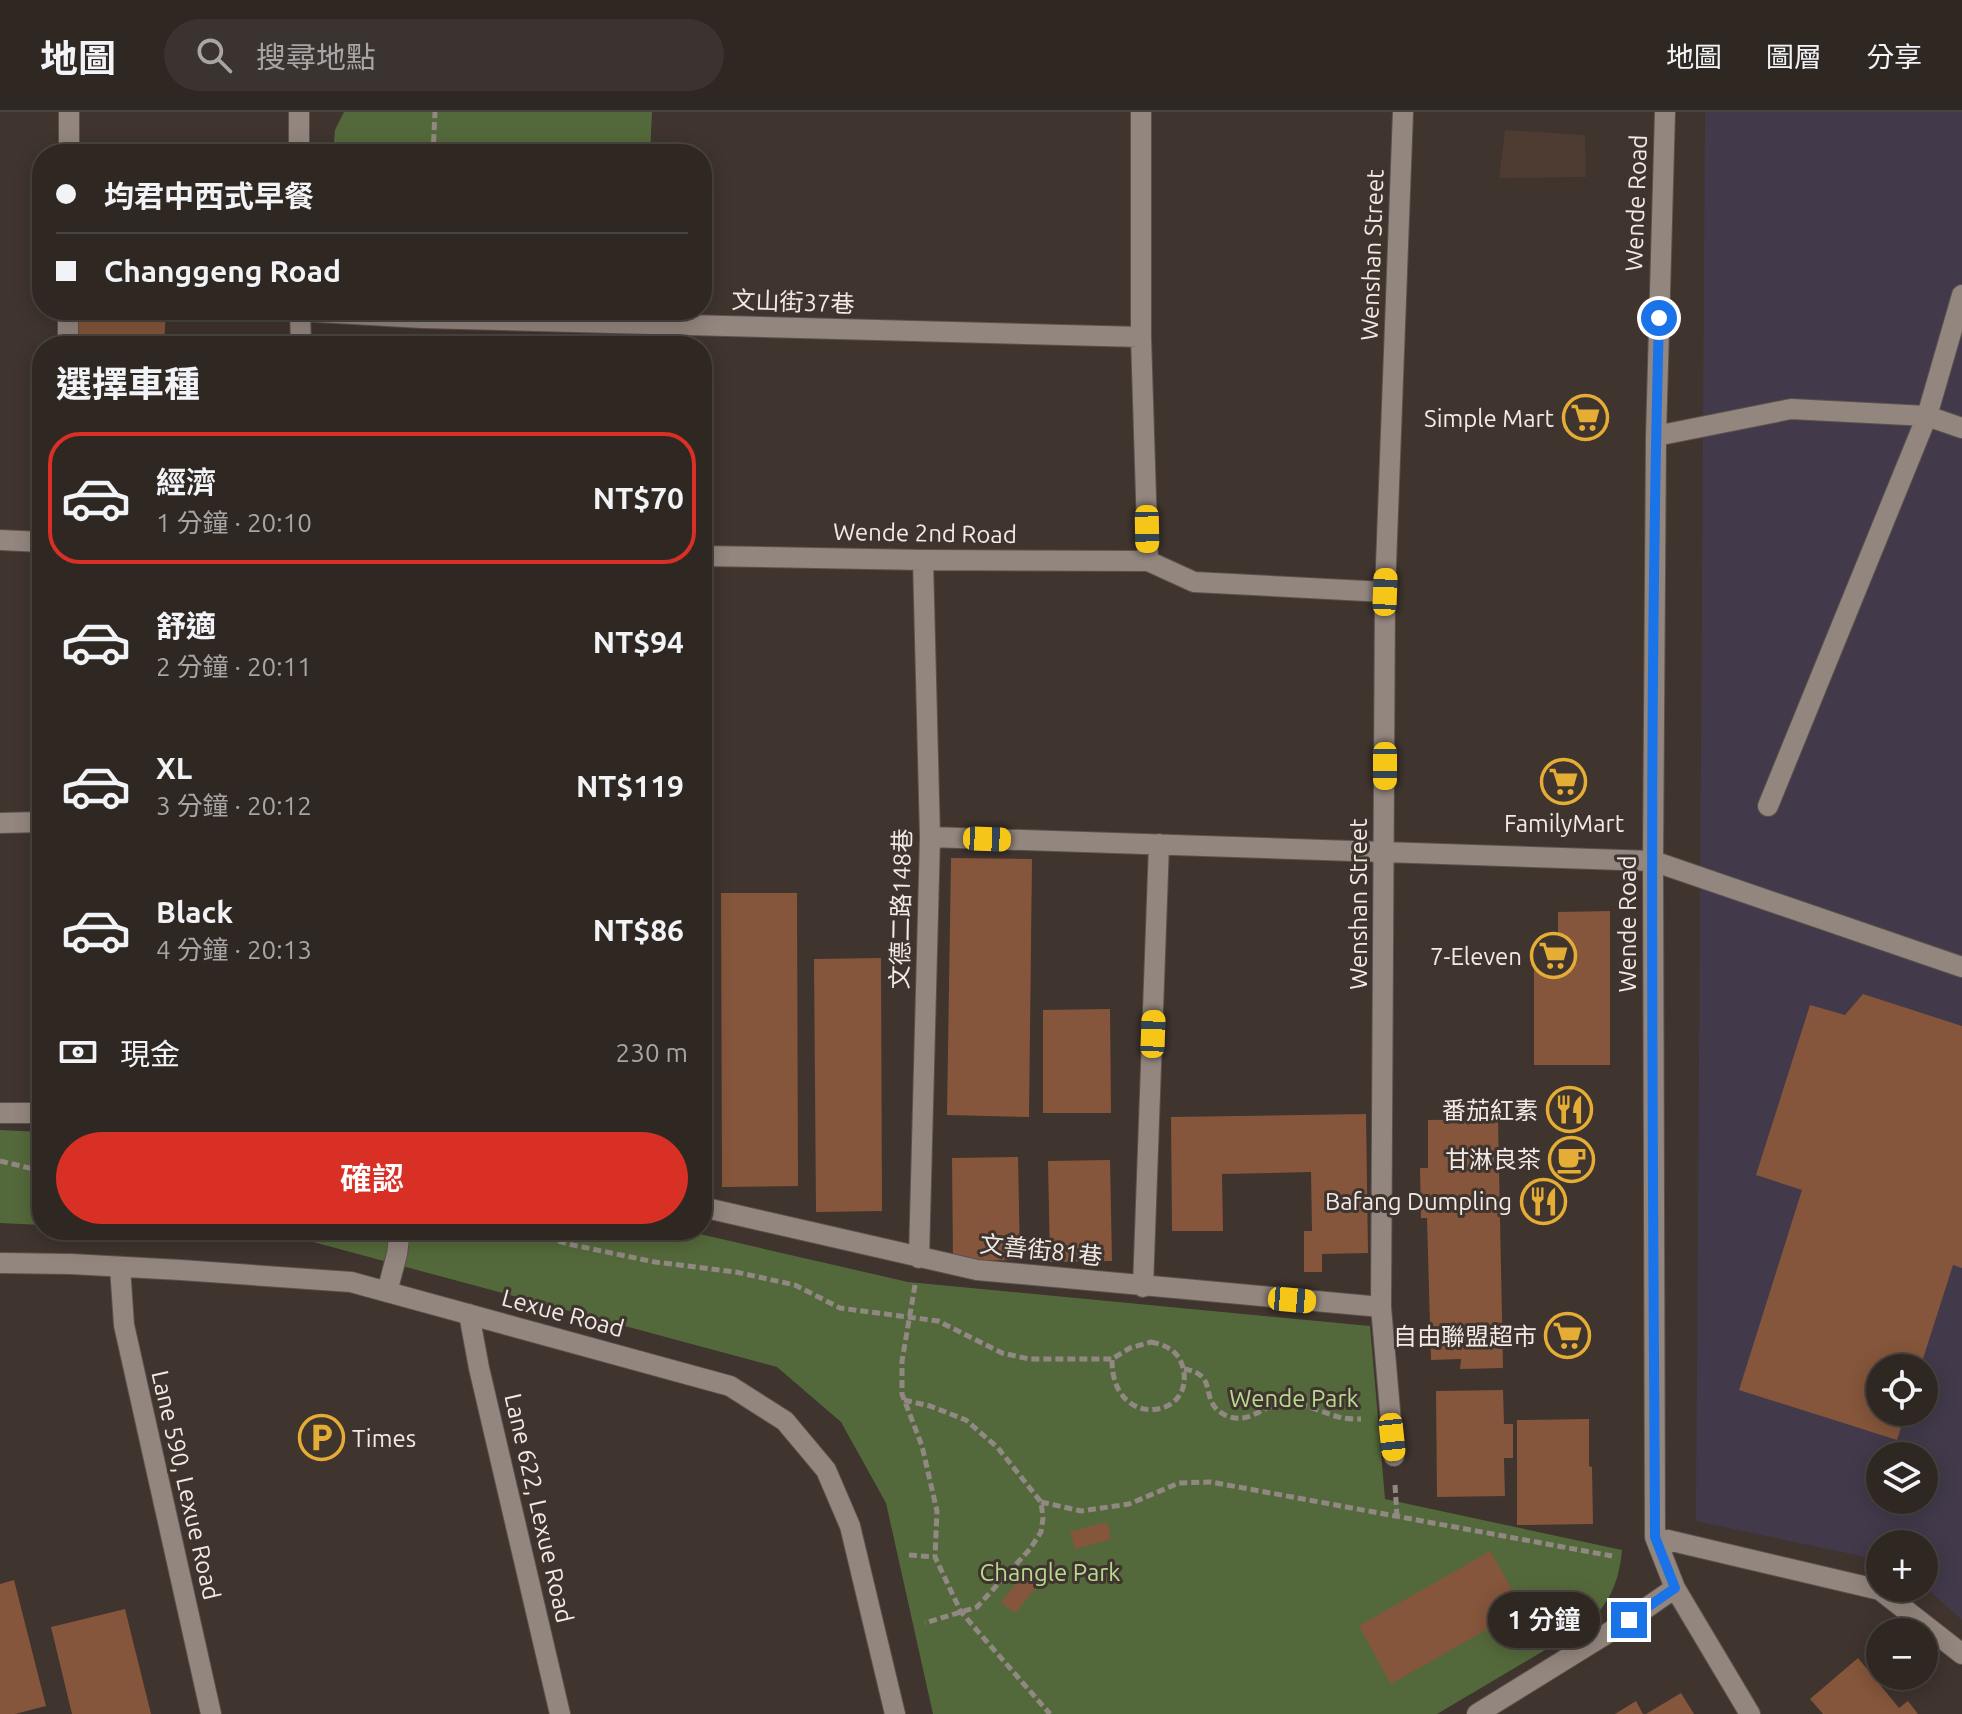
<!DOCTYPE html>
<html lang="zh-TW">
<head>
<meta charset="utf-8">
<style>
	:root { --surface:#2f2722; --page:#3b332f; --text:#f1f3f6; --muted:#a7a5a5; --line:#4a4440; --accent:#d93025 }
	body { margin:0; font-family:Ubuntu,"Noto Sans TC",sans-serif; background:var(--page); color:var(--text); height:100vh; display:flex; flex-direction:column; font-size:30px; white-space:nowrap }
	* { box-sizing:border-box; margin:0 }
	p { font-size:26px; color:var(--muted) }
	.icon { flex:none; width:44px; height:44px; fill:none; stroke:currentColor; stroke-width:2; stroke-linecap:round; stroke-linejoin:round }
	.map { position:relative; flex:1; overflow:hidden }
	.sheet { position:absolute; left:32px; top:224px; width:680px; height:904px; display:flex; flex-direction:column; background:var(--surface); border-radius:32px; box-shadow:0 4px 20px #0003,0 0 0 2px var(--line) }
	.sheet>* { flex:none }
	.hud { position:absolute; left:32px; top:32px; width:680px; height:176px; border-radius:32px; box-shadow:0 4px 20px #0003,0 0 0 2px var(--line); display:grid; align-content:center; height:176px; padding:0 24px; background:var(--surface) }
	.controls { position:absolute; left:1866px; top:1242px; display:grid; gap:16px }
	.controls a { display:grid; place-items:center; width:72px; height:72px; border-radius:50%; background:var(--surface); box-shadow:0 4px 20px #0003,0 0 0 2px var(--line); font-size:40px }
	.end { position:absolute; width:36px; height:36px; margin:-18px; border:10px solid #1a73e8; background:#fff; box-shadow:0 0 0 4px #fff }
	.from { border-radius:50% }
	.bubble { position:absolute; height:56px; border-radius:28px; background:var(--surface); box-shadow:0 4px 20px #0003,0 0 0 2px var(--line); font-size:26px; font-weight:600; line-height:56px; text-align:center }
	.car { position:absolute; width:24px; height:48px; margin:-24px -12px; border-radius:10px; box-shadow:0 0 6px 2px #0007; background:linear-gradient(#f5c518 24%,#345 0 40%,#f5c518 0 76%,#345 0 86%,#f5c518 0) }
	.hud b { display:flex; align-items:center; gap:28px; height:76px; font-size:30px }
	.hud b+b { border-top:2px solid var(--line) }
	.hud i { width:20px; height:20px; background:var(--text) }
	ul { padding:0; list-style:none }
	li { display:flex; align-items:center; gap:24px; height:132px; margin:0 16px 12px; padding:0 8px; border:4px solid transparent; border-radius:32px }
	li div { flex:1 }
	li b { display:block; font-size:30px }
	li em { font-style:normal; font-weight:600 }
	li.on { border-color:var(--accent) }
	li>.icon { width:72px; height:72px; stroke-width:1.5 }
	h2 { padding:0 24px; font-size:36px; line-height:96px }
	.pay { display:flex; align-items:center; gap:20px; height:88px; padding:0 24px; font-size:30px }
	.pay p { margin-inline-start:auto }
	.action { display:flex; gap:16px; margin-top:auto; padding:16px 24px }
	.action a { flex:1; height:92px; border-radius:48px; background:var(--accent); color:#fff; font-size:32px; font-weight:600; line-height:92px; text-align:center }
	header { display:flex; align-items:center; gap:48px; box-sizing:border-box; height:112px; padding:0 40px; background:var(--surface); border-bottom:2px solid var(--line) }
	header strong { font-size:38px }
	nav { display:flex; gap:44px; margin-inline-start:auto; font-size:28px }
	.search { width:560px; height:72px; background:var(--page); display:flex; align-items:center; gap:20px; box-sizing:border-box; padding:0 28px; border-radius:44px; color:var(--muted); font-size:30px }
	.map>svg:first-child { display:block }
	.built { fill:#4e3c32 }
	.industrial { fill:#423a4b; fill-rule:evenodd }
	.green { fill:#54693b }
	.building { fill:#85563b }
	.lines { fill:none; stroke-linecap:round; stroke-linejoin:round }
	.minor-casing { stroke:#5b514c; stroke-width:22 }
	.path { stroke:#928883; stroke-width:5; stroke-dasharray:8 4; stroke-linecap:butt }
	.minor { stroke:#93867e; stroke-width:20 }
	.route { stroke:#1a73e8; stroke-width:10 }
	.labels { text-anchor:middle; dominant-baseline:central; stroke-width:6; stroke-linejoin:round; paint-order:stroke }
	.street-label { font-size:24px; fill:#f1eae6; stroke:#3f342e }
	.poi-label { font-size:24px; fill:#f1eae6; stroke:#3f342e; text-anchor:end }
	.park-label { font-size:24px; fill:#b8da90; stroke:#3f342e }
</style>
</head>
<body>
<header>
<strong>地圖</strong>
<div class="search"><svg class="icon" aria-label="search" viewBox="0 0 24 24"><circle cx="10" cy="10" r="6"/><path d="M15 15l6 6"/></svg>搜尋地點</div>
<nav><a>地圖</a><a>圖層</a><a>分享</a></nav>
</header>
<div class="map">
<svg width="1962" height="1602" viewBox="0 0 1962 1602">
	<rect width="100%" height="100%" fill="#3f342e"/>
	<path class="built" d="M 1505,18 L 1585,23 L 1586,65 L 1499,66 Z"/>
	<path class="industrial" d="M 1705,0 L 1962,0 L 1962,1508 L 1924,1474 L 1924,1432 L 1880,1432 L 1880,1448 L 1696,1409 ZM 1880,1256 L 1924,1256 L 1924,1300 L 1880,1300 ZM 1880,1344 L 1924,1344 L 1924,1388 L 1880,1388 Z"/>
	<path class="green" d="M 344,0 L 652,0 L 650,42 L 333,42 L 335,18 Z
		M 0,1018 L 42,1020 L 42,1113 L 0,1111 Z
		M 152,1118 L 682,1118 L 908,1170 L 1370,1214 L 1385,1387 L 1622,1438 C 1619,1472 1608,1495 1582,1516 L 1437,1602 L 933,1602 L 886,1391 L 841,1310 L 777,1255 L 291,1124 Z"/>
	<path class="building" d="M 76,198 L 166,198 L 164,234 L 73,234 Z
		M 181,198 L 236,198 L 236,203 L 181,202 Z
		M 242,224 L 243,234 L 182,234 L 182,226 Z
		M 442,230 L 442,234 L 362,234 L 362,231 Z
		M 951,746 L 1032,747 L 1029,1005 L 947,1003 Z
		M 721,781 L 797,781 L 798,1074 L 722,1075 Z
		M 1610,799 L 1610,953 L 1534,953 L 1534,834 L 1558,834 L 1558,800 Z
		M 881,846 L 882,1099 L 816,1100 L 814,847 Z
		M 1863,882 L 1962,914 L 1962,1156 L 1953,1153 L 1920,1256 L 1880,1256 L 1880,1300 L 1906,1300 L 1897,1328 L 1739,1278 L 1802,1078 L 1756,1063 L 1810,893 L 1845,903 Z
		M 1110,897 L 1111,1001 L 1043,1001 L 1043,898 Z
		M 1366,1002 L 1368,1141 L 1322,1142 L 1322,1160 L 1304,1160 L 1304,1119 L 1312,1119 L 1311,1060 L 1222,1062 L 1223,1119 L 1172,1119 L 1171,1005 Z
		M 1498,1007 L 1503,1256 L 1460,1257 L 1461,1247 L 1431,1248 L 1427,1106 L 1421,1106 L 1420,1056 L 1428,1056 L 1428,1008 Z
		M 1018,1045 L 1020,1148 L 953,1149 L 952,1046 Z
		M 1110,1048 L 1112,1149 L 1050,1150 L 1048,1049 Z
		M 1503,1278 L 1504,1312 L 1513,1312 L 1513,1346 L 1504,1346 L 1505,1384 L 1437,1385 L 1436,1279 Z
		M 1589,1307 L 1589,1354 L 1592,1355 L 1593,1412 L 1517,1413 L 1517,1308 Z
		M 1107,1410 L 1111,1427 L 1075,1437 L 1070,1420 Z
		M 1490,1439 L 1514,1481 L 1491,1494 L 1500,1510 L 1391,1572 L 1359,1514 Z
		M 1025,1460 L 1039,1472 L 1015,1501 L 1001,1490 Z
		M 14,1468 L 46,1594 L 15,1602 L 0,1602 L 0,1472 Z
		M 125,1497 L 151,1602 L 72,1602 L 51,1515 Z
		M 1858,1546 L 1899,1596 L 1908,1589 L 1918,1602 L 1823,1602 L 1810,1587 Z
		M 1681,1581 L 1694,1602 L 1646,1602 Z
		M 1636,1589 L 1643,1602 L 1615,1602 Z"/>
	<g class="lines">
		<defs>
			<path id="minor" d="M 299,0 L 299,42
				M 1141,0 L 1141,225 L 1148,449
				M 1665,0 L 1656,324 L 1653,749 L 1655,1425 L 1675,1476 L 1750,1602
				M 69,42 L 69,0
				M 300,198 L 301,234
				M 300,199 L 422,206 L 1141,225
				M 68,234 L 68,198
				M 1656,324 L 1791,297 L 1927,304 L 1962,316
				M 0,428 L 42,430
				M 702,444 L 923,448 L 1148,449 L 1194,470 L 1385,480
				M 1768,694 L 1927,304 L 1962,183
				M 0,711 L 42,710
				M 930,725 L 1653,749 L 1962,855
				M 0,1001 L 42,1001
				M 702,1095 L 977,1158 L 1381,1195
				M 919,1146 L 930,725 L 923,448
				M 0,1151 L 71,1152 L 181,1158 L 351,1170 L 730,1274 L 785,1309 L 826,1358 L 850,1414 L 895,1602
				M 120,1155 L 124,1213 L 211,1602
				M 1143,1175 L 1159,732
				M 387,1180 L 397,1142 L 400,1118
				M 469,1202 L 479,1256 L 560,1602
				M 1394,1344 L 1381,1195 L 1385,480 L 1403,0
				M 1655,1425 L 1880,1478 L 1962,1542
				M 1477,1602 L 1629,1508 L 1675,1476"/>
		</defs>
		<use href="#minor" class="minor-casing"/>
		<path class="path" d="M 433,42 L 435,0
			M 0,1049 L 42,1059
			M 524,1118 L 568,1132 L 655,1150 L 736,1160 L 795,1173 L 840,1196 L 938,1209 L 1002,1241 L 1029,1247 L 1112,1247
			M 915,1173 L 902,1249 L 902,1282 L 922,1334 L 937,1399 L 935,1445 L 961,1500 L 1050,1602
			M 1151,1230 C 1166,1233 1179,1239 1183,1256 C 1196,1307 1111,1319 1112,1247 L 1130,1236 Z
			M 1184,1257 C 1221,1263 1197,1289 1225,1303 C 1249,1314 1260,1294 1283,1291 C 1304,1289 1323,1302 1343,1306 C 1348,1307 1355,1307 1361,1307
			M 904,1288 L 930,1294 L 966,1308 L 998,1336 L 1041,1390 L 1043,1406 L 1041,1420 L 1030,1437 L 977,1495 L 925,1511
			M 1395,1373 L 1397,1405
			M 1041,1390 L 1081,1399 L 1129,1392 L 1179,1371 L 1211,1370 L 1612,1444
			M 909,1443 L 935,1445"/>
		<use href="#minor" class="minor"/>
	</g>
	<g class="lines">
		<path class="route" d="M 1629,1508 L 1675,1476 L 1655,1425 C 1653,1019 1648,612 1659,206"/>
	</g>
	<defs>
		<symbol id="supermarket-ring" viewBox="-11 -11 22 22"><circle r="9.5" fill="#3f342e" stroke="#e5ad35" stroke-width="1.5"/><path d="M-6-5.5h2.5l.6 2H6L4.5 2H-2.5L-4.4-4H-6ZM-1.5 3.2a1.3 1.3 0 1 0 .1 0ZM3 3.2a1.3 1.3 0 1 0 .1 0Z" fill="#e5ad35"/></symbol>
		<symbol id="restaurant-ring" viewBox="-11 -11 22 22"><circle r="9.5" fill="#3f342e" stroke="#e5ad35" stroke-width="1.5"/><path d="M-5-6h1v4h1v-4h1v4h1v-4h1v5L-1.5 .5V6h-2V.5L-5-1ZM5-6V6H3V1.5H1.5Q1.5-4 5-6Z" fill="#e5ad35"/></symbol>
		<symbol id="cafe-ring" viewBox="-11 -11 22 22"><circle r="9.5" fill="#3f342e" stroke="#e5ad35" stroke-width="1.5"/><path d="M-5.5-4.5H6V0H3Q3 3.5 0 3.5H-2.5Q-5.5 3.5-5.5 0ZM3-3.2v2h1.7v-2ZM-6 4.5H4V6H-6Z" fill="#e5ad35"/></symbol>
		<symbol id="parking-ring" viewBox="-11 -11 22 22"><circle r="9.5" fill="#3f342e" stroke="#e5ad35" stroke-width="1.5"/><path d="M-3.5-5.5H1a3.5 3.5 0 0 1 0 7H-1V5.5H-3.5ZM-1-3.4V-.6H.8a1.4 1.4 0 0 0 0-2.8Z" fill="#e5ad35"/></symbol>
	</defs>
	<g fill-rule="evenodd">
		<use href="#supermarket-ring" x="1560" y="280" width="51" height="51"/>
		<use href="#supermarket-ring" x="1538" y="644" width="51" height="51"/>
		<use href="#supermarket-ring" x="1528" y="818" width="51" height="51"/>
		<use href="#restaurant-ring" x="1544" y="972" width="51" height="51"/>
		<use href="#cafe-ring" x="1546" y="1022" width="51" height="51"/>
		<use href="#restaurant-ring" x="1518" y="1064" width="51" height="51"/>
		<use href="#supermarket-ring" x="1542" y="1198" width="51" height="51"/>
		<use href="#parking-ring" x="296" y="1300" width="51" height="51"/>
	</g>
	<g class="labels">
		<g class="street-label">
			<text transform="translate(1636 91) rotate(-88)">Wende Road</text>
			<text transform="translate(1372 143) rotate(-88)">Wenshan Street</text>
			<text transform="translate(793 190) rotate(2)">文山街37巷</text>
			<text transform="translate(925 421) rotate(1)">Wende 2nd Road</text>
			<text transform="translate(1358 792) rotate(-90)">Wenshan Street</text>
			<text transform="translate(901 797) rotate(-89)">文德二路148巷</text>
			<text transform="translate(1627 812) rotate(-90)">Wende Road</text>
			<text transform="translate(1041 1138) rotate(6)">文善街81巷</text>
			<text transform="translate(563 1201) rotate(15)">Lexue Road</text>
			<text transform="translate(186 1373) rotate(77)">Lane 590, Lexue Road</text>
			<text transform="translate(539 1396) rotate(77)">Lane 622, Lexue Road</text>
		</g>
		<g class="poi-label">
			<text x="1554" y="306">Simple Mart</text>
			<text x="1564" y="711" text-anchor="middle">FamilyMart</text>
			<text x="1522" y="844">7-Eleven</text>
			<text x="1538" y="998">番茄紅素</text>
			<text x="1541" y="1047">甘淋良茶</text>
			<text x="1512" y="1089">Bafang Dumpling</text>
			<text x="1537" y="1224">自由聯盟超市</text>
			<text x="352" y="1326" text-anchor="start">Times</text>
		</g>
		<g class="park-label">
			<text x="1294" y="1286">Wende Park</text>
			<text x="1050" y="1460">Changle Park</text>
		</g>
	</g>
</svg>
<div class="controls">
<a><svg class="icon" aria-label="locate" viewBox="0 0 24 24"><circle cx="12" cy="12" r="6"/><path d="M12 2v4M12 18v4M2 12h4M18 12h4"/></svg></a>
<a><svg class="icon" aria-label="layers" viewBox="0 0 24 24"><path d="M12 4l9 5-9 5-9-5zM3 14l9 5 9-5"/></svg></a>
<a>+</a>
<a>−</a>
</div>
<i class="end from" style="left:1659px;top:206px"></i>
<i class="end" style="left:1629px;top:1508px"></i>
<div class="bubble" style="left:1488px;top:1480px;width:112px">1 分鐘</div>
<i class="car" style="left:1147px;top:417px;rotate:179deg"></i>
<i class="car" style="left:1385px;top:480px;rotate:2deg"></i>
<i class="car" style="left:1385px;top:654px;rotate:180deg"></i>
<i class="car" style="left:987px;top:727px;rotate:92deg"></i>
<i class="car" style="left:1153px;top:922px;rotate:2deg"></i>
<i class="car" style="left:1292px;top:1188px;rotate:95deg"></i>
<i class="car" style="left:1392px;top:1325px;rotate:174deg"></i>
<div class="hud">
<b><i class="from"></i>均君中西式早餐</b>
<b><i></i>Changgeng Road</b>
</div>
<section class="sheet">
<h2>選擇車種</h2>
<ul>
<li class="on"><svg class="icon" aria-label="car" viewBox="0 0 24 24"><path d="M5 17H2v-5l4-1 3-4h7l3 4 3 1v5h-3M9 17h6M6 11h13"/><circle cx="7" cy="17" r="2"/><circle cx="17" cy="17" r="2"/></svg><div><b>經濟</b><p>1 分鐘 · 20:10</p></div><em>NT$70</em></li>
<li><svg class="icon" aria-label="car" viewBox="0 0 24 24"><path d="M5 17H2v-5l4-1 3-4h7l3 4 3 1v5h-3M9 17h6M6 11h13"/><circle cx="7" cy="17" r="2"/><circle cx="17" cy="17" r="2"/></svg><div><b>舒適</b><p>2 分鐘 · 20:11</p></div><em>NT$94</em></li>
<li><svg class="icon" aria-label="car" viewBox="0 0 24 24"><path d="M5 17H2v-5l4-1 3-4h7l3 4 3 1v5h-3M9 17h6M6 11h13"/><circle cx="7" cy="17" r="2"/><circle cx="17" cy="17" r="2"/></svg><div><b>XL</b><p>3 分鐘 · 20:12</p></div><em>NT$119</em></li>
<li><svg class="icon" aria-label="car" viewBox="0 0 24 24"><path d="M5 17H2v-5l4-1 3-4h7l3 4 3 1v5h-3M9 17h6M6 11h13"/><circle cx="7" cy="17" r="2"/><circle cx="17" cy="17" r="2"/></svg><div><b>Black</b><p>4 分鐘 · 20:13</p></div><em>NT$86</em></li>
</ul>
<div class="pay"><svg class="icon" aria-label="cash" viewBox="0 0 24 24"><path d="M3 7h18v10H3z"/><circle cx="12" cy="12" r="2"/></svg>現金<p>230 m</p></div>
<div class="action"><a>確認</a></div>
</section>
</div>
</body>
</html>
